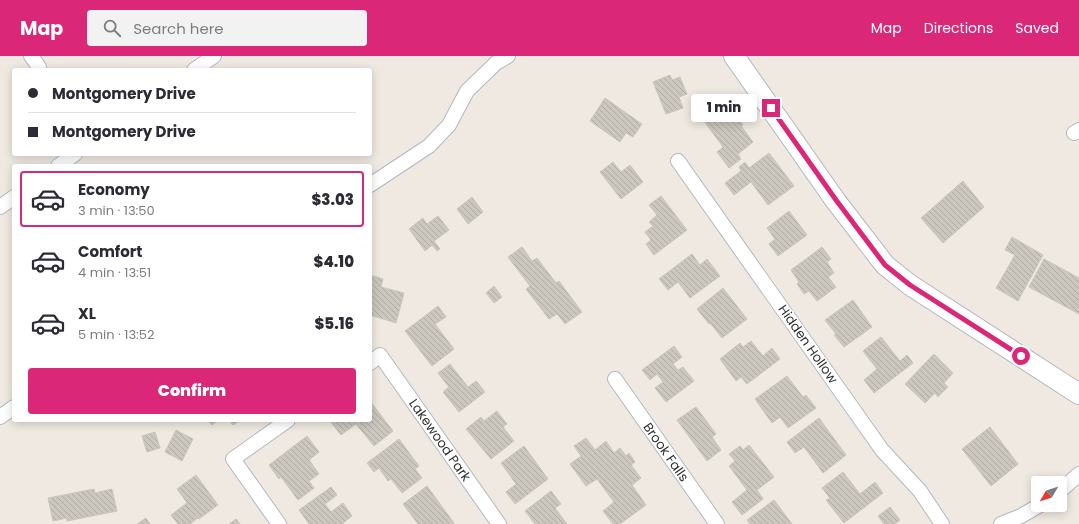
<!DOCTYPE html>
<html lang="en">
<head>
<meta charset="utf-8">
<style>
	:root { --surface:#fff; --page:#f2f2f3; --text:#2b2b33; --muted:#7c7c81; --line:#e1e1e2; --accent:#db2777 }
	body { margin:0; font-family:Poppins,sans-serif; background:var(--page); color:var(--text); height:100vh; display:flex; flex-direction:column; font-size:15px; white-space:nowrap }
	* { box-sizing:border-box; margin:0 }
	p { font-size:13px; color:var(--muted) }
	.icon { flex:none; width:22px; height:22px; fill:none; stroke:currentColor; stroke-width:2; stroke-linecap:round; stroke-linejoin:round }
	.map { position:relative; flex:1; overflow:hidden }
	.panel { position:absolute; left:12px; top:108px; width:360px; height:258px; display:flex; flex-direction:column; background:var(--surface); border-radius:4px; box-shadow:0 2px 10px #0003 }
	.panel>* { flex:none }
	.top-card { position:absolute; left:12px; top:12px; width:360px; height:88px; border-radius:4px; box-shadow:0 2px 10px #0003; display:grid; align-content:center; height:88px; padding:0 16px; background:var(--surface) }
	.needle { width:26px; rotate:231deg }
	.tools { position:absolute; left:1031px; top:420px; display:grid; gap:8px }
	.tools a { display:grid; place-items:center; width:36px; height:36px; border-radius:4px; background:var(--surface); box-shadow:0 2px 10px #0003; font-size:20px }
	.end { position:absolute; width:18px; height:18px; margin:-9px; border:5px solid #db2777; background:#fff; box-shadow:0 0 0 2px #fff }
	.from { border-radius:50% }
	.bubble { position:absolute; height:28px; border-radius:4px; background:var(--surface); box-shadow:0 2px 10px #0003; font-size:13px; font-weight:800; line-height:28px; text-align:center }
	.top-card b { display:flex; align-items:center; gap:14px; height:38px; font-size:15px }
	.top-card b+b { border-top:1px solid var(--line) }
	.top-card i { width:10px; height:10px; background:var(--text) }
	ul { padding:7px 0 0; list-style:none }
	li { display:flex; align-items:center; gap:12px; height:56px; margin:0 8px 6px; padding:0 8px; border:2px solid transparent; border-radius:4px }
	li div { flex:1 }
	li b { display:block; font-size:15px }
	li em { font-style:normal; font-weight:800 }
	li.current { border-color:var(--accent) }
	li>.icon { width:36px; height:36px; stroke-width:1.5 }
	.cta { display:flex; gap:8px; margin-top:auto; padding:8px 16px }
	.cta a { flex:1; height:46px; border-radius:4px; background:var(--accent); color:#fff; font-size:16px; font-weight:800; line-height:46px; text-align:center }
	header { display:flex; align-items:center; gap:24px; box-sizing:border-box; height:56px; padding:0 20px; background:var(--accent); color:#fff }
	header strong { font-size:19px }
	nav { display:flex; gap:22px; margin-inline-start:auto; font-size:14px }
	.search { width:280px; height:36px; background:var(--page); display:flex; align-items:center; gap:10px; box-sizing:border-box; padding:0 14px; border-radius:4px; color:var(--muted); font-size:15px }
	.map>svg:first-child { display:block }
	.building { fill:url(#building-back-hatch); stroke:#cbc5ba }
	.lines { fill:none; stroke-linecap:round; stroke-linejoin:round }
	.minor-casing { stroke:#b4b7c1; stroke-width:16 }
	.secondary-casing { stroke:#b4b7c1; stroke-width:22 }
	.minor { stroke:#fff; stroke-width:14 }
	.secondary { stroke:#fff; stroke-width:20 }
	.route { stroke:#db2777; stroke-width:5 }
	.labels { text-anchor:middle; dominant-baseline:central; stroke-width:3; stroke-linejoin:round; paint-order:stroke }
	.street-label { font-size:13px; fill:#2e2e2e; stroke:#fff }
</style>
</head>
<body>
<header>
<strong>Map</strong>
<div class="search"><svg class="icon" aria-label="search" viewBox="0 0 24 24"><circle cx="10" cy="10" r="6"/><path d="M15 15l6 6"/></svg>Search here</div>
<nav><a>Map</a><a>Directions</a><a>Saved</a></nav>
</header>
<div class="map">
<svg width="1079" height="468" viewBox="0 0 1079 468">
	<defs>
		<pattern id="building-back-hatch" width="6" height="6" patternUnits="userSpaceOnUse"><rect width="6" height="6" fill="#cbc7bf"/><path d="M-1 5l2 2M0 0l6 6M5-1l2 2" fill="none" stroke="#afaba4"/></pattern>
	</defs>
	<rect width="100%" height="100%" fill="#efe9e1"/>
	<path class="building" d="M 670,19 L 672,24 L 680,21 L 687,38 L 679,41 L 683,52 L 666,58 L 653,26 Z
		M 605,42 L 642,68 L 633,81 L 626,77 L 620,86 L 590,65 Z
		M 720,49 L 730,62 L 735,58 L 743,69 L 741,70 L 753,86 L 738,98 L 741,103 L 729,112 L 717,96 L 723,91 L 704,65 L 716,56 L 714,53 Z
		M 769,97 L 794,130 L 768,149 L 751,126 L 734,139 L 725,127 L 741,115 L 739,111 L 745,106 L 749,112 Z
		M 613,106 L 621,116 L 630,109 L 643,126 L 621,143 L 600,116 Z
		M 963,125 L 984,151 L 943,187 L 921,162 Z
		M 661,140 L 687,174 L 654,199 L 646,188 L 651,184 L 645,176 L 653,170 L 649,166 L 657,159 L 649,149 Z
		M 472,141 L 483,156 L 468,168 L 457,153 Z
		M 789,155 L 807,179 L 778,200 L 769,188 L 775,183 L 767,172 Z
		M 438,160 L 449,174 L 434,185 L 440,193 L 437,195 L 432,189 L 425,195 L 409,173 L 423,162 L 427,168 Z
		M 1012,181 L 1043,199 L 1018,245 L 996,232 L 1015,199 L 1005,194 Z
		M 522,191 L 532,205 L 537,202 L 556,227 L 559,225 L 582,256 L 565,268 L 557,258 L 549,263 L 526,233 L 530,230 L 508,201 Z
		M 822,191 L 831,203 L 827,206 L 834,217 L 828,221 L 836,231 L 817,245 L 809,235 L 804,238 L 797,228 L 799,226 L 791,214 Z
		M 692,198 L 700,209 L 707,203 L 720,220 L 690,242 L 678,226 L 668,234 L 659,223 Z
		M 1044,203 L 1079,222 L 1079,258 L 1029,231 Z
		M 370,219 L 383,223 L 381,231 L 404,237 L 396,267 L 370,259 Z
		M 494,230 L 502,241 L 494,247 L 486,237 Z
		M 723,232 L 747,263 L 722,282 L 710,267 L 709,268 L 697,253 Z
		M 853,244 L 872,271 L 844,291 L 834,279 L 836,278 L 825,264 Z
		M 438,250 L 446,261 L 435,268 L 454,293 L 432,310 L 405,275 Z
		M 881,281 L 900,305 L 907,299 L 913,307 L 874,337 L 864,324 L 877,313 L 863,295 Z
		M 751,285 L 763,300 L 772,292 L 780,303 L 747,328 L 741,321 L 736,325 L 720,303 L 740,287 L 743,291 Z
		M 674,290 L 682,301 L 673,308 L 678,314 L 683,311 L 694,325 L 666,346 L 655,332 L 663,326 L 657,318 L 650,324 L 642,314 Z
		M 934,298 L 953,317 L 944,327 L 948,331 L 938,341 L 935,337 L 925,347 L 905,328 Z
		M 450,308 L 468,331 L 476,325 L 485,336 L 459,356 L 443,336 L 449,331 L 438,317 Z
		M 787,320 L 803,341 L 806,339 L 816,352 L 788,372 L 780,361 L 772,367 L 755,343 Z
		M 370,345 L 393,375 L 374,390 L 356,368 L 341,379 L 331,366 L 334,364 L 370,364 Z
		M 696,351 L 716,378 L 712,381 L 721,394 L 707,405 L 677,364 Z
		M 497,355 L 507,368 L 503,371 L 514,385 L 491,403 L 466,373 L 481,361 L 484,365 Z
		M 819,362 L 846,399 L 823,417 L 804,391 L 795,397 L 787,386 Z
		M 208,364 L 219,364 L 212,369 Z
		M 229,364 L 240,364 L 233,369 Z
		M 990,371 L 1018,408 L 991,430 L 962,393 Z
		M 176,374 L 193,383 L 182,405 L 165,396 Z
		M 155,376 L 160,392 L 147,396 L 142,380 Z
		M 307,380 L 319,396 L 309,404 L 319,418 L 309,425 L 314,432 L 298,444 L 281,421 L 279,423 L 269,409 Z
		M 586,382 L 595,394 L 606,385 L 614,397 L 620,392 L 626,400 L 629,397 L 635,406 L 631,409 L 641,422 L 632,429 L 646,449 L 620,468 L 613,468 L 603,455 L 614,446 L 597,423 L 586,430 L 570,408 L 581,400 L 574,390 Z
		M 399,383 L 419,410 L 415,413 L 422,422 L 402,437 L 391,423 L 388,425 L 379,412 L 374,416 L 367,407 Z
		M 749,389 L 774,421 L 757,434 L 763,443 L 742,459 L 732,446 L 747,434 L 729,410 L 735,405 L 729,398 L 740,390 L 743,394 Z
		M 524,390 L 548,423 L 515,448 L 506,436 L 516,428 L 501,407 Z
		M 843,416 L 860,438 L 875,426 L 883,437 L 844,467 L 826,444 L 830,442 L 822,432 Z
		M 196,419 L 218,449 L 199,463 L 177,433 Z
		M 427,430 L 454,467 L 453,468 L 418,468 L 403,448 Z
		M 331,431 L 337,439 L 325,448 L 331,456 L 343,447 L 352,460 L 343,467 L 344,468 L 309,468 L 299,454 Z
		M 94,433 L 95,437 L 112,433 L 117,455 L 67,465 L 67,462 L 53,465 L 48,442 Z
		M 551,435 L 561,448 L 555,452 L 567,468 L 535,468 L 525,455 Z
		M 774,444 L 792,468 L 750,468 L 747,464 Z
		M 187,447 L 198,462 L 190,468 L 178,468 L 171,459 Z
		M 890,451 L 900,464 L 895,468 L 884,468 L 878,460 Z
		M 146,462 L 150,468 L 137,468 Z
		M 236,463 L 240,468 L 229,468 Z"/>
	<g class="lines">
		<defs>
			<path id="minor" d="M 31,0 L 39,11
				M 194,14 L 214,0
				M 1074,77 L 1079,74
				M 678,105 L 882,394 L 920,435 L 942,468
				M 58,110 L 75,98
				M 370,129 L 429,90 L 449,69 L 467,35 L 496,7 L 508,0
				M 0,151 L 14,141
				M 370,307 L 380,299 L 499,468
				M 615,323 L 717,468
				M 0,361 L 14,351
				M 1060,435 L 1079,418
				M 279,468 L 233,403 L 288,364
				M 1001,468 L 1021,460 L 1040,449"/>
			<path id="secondary" d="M 734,0 L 835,144 L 885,209 L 910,229 L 1079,338"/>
		</defs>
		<use href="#minor" class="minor-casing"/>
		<use href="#secondary" class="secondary-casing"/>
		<use href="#minor" class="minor"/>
		<use href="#secondary" class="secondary"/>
	</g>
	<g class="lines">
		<path class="route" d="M 771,52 L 836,144 L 885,209 L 910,229 L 1021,300"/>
	</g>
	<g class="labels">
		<g class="street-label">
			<text transform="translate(808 288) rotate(55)">Hidden Hollow</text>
			<text transform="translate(440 384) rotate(55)">Lakewood Park</text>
			<text transform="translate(666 396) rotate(55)">Brook Falls</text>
		</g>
	</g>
</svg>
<div class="tools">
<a><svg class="needle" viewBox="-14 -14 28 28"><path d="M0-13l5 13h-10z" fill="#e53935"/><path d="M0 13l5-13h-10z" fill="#7c7c81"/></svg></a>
</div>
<i class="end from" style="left:1021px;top:300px"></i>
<i class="end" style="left:771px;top:52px"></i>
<div class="bubble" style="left:691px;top:38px;width:66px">1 min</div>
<div class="top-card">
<b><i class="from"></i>Montgomery Drive</b>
<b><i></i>Montgomery Drive</b>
</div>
<section class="panel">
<ul>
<li class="current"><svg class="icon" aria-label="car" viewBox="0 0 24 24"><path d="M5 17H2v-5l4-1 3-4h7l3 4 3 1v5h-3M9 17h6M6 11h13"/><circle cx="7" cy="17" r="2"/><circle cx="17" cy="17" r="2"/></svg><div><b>Economy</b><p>3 min · 13:50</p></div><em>$3.03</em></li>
<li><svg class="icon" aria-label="car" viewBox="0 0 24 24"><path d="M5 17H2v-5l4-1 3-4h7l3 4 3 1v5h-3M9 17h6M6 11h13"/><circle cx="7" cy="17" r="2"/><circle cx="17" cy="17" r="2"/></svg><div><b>Comfort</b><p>4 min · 13:51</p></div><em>$4.10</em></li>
<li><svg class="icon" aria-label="car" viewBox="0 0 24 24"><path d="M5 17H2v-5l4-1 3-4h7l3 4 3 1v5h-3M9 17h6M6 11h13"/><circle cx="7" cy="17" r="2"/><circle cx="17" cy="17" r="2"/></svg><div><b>XL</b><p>5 min · 13:52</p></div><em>$5.16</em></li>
</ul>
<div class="cta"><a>Confirm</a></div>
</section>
</div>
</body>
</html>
